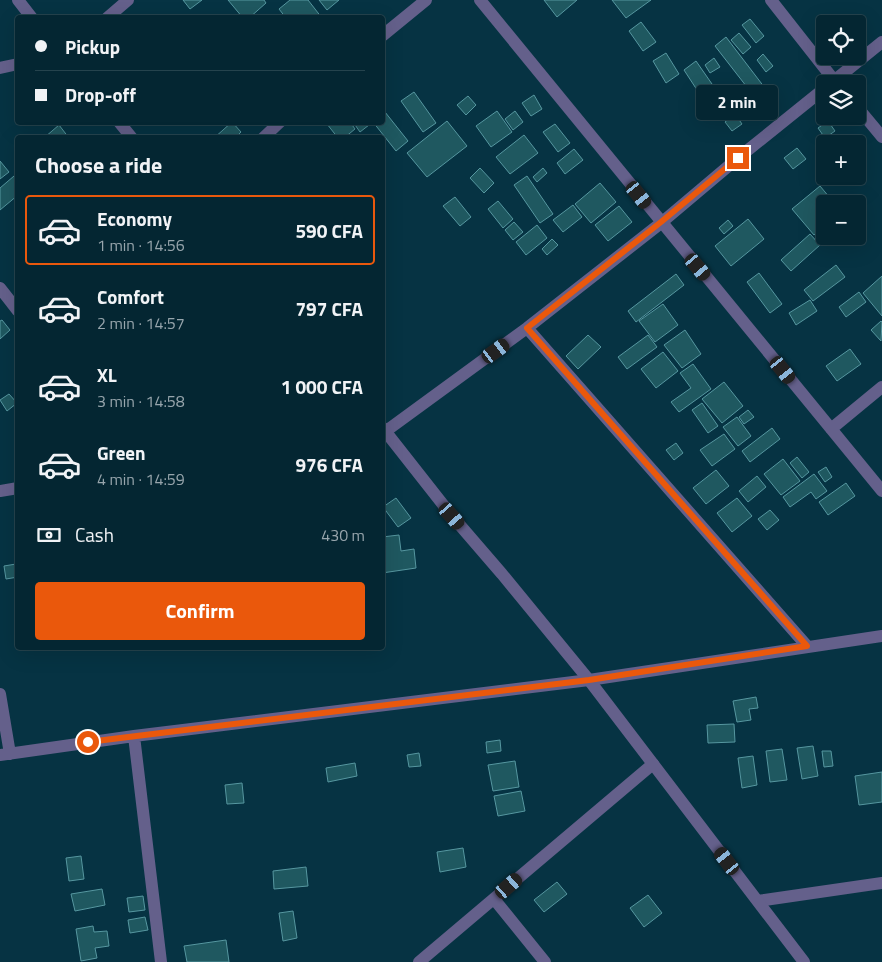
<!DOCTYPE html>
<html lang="en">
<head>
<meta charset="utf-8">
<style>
	:root { --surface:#042632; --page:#12323e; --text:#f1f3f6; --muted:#97a5ac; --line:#25434d; --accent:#ea580c }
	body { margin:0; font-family:"Titillium Web",sans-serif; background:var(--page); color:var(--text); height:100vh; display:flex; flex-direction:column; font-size:19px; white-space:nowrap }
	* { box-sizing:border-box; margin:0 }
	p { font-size:16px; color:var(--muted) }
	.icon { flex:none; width:28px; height:28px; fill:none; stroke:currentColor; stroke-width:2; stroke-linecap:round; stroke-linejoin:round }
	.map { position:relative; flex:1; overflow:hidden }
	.details { position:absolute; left:15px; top:135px; width:370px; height:515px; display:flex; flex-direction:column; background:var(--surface); border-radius:5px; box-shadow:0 5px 20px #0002,0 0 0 1px var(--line) }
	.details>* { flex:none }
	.banner { position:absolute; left:15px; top:15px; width:370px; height:110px; border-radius:5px; box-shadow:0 5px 20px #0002,0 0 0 1px var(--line); display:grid; align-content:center; height:110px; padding:0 20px; background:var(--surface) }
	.tools { position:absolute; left:816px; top:15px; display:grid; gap:10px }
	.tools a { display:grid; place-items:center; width:50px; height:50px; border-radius:5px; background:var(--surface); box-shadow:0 5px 20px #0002,0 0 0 1px var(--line); font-size:25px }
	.end { position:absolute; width:22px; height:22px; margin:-11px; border:6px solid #ea580c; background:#fff; box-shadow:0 0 0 2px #fff }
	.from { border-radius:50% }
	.bubble { position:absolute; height:35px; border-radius:5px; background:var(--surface); box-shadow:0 5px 20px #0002,0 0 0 1px var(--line); font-size:16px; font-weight:700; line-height:35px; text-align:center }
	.car { position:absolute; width:15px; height:30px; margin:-15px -8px; border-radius:6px; box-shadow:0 0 4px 1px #0007; background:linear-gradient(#222 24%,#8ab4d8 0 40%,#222 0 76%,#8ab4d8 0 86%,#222 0) }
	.banner b { display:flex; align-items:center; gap:18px; height:48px; font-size:19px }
	.banner b+b { border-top:1px solid var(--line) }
	.banner i { width:12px; height:12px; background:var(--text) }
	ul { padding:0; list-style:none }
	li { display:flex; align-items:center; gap:15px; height:70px; margin:0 10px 8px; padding:0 10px; border:2px solid transparent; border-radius:5px }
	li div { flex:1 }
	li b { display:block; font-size:19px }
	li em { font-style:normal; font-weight:700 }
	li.active { border-color:var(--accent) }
	li>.icon { width:45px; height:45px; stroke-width:1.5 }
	h2 { padding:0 20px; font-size:22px; line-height:60px }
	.pay { display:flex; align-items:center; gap:12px; height:55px; padding:0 20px; font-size:19px }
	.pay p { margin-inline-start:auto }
	.primary-button { display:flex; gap:10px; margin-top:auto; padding:10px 20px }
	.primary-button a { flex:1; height:58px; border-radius:5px; background:var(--accent); color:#fff; font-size:20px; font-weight:700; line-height:58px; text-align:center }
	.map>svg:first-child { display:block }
	.building { fill:#1f5860; stroke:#5697a0 }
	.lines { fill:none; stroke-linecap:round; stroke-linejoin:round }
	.minor { stroke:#64608b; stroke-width:12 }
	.tertiary { stroke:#64608b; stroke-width:12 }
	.route { stroke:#ea580c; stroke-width:6 }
</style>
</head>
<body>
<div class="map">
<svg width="882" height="962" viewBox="0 0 882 962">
	<rect width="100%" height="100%" fill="#063343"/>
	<path class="building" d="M 183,0 L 202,0 L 190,9 Z
		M 228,0 L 264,0 L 266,3 L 249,18 L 243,18 Z
		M 290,0 L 308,0 L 322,18 L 286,18 L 279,9 Z
		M 319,0 L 339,0 L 327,10 Z
		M 544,0 L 577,0 L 557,17 Z
		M 612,0 L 651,0 L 626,18 Z
		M 750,19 L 764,36 L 756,43 L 742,25 Z
		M 641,22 L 656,42 L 643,51 L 629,31 Z
		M 739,33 L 751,47 L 743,54 L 731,40 Z
		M 726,37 L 768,92 L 757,100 L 715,46 Z
		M 666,53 L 679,74 L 666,83 L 653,61 Z
		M 763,54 L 773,66 L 766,72 L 757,60 Z
		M 714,58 L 720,67 L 710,73 L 705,65 Z
		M 696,61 L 712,84 L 699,93 L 684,70 Z
		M 414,92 L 436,123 L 423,132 L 401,101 Z
		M 534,95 L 542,109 L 531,116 L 522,103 Z
		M 468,96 L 476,105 L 466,115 L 457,105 Z
		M 497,111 L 512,132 L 491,147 L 476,126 Z
		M 515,111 L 523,122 L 513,130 L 505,119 Z
		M 385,112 L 408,141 L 396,151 L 373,122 L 382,122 L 382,115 Z
		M 735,114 L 742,124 L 732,131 L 725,122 Z
		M 447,121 L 467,146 L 427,177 L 407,153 Z
		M 828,121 L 835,131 L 825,138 L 818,128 Z
		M 232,122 L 241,132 L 235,138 L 214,138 Z
		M 328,122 L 350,122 L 355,129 L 344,138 L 338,138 L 327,124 Z
		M 353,122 L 367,122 L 369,125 L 360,132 Z
		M 555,124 L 570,143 L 558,152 L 543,132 Z
		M 59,125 L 69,138 L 45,138 L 45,137 Z
		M 524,135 L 538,153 L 510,174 L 496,157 Z
		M 797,148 L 806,159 L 793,169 L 784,158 Z
		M 574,149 L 583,160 L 565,174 L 557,163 Z
		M 0,161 L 9,172 L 0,179 Z
		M 480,168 L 494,183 L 484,193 L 470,178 Z
		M 543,168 L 547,173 L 537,182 L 533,177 Z
		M 14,176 L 18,180 L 18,195 L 0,210 L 0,188 Z
		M 527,176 L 553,214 L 540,223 L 514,185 Z
		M 600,183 L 616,202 L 591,223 L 575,204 Z
		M 820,186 L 835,204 L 825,204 L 825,226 L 814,235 L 792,209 Z
		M 455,197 L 471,217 L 460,226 L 443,206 Z
		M 498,201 L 513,219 L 503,228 L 488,209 Z
		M 573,205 L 582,217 L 563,232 L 553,220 Z
		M 619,206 L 632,222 L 608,241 L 595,225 Z
		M 748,219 L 764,239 L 731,266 L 715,246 Z
		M 728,220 L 733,226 L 724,234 L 719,228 Z
		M 514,222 L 523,232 L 513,240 L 505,230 Z
		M 537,225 L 547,238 L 526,255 L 516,242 Z
		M 810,234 L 820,245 L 791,271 L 781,260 Z
		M 552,239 L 558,245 L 547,255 L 542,249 Z
		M 836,265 L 845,277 L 813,301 L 804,290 Z
		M 759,273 L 782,304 L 770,313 L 747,282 Z
		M 676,274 L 684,285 L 636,322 L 628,311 Z
		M 882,276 L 882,316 L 863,293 Z
		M 859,292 L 866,302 L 846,317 L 839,307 Z
		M 810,300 L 817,311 L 796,325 L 789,313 Z
		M 663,304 L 678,325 L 655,342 L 639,321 Z
		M 2,320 L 10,330 L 0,339 L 0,321 Z
		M 881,321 L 882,322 L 881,341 L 871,330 Z
		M 685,330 L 701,354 L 682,368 L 664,345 Z
		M 588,335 L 601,347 L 578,369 L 566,356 Z
		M 648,335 L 657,347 L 627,369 L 618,357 Z
		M 850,349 L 861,364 L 837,381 L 826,366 Z
		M 663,352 L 678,371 L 656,388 L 641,369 Z
		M 693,364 L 711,389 L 679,412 L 671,402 L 691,388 L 680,373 Z
		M 724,382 L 743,406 L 722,423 L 702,399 Z
		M 9,394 L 17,403 L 7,411 L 0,400 Z
		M 702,403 L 718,426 L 708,433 L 692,410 Z
		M 748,410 L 754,417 L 744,424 L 739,417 Z
		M 737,417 L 751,436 L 738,446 L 723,427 Z
		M 772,428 L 780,439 L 750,462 L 742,451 Z
		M 724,434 L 735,449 L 712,466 L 700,450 Z
		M 676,443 L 683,453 L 674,460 L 666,450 Z
		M 797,457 L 809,472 L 802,478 L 790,463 Z
		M 783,459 L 800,481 L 781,495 L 764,474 Z
		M 826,467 L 832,477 L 825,482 L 818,472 Z
		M 716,470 L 729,486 L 706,504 L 693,488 Z
		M 814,474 L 827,491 L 816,499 L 811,492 L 790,507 L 783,497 Z
		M 757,476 L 766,487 L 748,502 L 739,491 Z
		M 846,483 L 855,496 L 828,515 L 819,502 Z
		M 396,498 L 411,518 L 398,527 L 383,507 Z
		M 737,498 L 752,516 L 732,532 L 717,513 Z
		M 770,510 L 779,520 L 767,530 L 758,519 Z
		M 399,535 L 401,551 L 414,549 L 416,568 L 382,573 L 382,537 Z
		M 16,564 L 18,577 L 6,579 L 4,566 Z
		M 756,697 L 758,708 L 749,709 L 751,720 L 737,722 L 733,701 Z
		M 734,724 L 735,742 L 708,743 L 707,725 Z
		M 500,740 L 501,751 L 487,753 L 486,742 Z
		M 813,746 L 818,776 L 802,779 L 797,748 Z
		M 782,749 L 787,780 L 770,782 L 766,751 Z
		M 822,751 L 831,751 L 833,766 L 824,767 Z
		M 419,753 L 421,766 L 409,767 L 407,755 Z
		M 753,756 L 757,785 L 742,788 L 738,758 Z
		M 515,761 L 519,787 L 493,791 L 488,765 Z
		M 355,763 L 357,776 L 328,782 L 326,768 Z
		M 882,772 L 882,802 L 859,805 L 855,776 Z
		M 242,783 L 244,803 L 227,804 L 225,785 Z
		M 521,791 L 525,811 L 498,816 L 494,796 Z
		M 463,848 L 466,867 L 440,872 L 437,852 Z
		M 81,856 L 84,879 L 69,881 L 66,858 Z
		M 306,867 L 308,886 L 274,889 L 273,871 Z
		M 557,882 L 567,894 L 544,912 L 534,900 Z
		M 102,889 L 105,905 L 75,911 L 71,894 Z
		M 648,895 L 662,913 L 644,927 L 630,908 Z
		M 143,896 L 145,910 L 129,912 L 127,898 Z
		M 293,911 L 297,938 L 283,941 L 279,913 Z
		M 145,917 L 148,930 L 130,933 L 128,920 Z
		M 93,926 L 94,932 L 107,931 L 109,946 L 95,948 L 97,958 L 81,961 L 76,929 Z
		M 226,940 L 229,962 L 187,962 L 184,946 Z"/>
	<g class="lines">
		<path class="minor" d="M 480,0 L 882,491
			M 771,0 L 837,84
			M 107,18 L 128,0
			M 382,36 L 426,0
			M 0,68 L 18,64
			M 830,84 L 882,42
			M 858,108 L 882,137
			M 263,138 L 280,122
			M 0,288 L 18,311
			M 527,328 L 807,646
			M 831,429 L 882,387
			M 382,432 L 386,431 L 527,328 L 661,223 L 738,158 L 825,88
			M 0,491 L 18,488
			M 0,694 L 10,754
			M 134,736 L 161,962
			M 0,755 L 134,736 L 589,680 L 882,636
			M 494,899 L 545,962
			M 758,901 L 882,883
			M 419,962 L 653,764"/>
		<path class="tertiary" d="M 18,0 L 32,18
			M 119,122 L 132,138
			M 382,427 L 452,516 L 502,574 L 589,680 L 804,962"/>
	</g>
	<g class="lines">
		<path class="route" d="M 88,742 L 589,680 L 807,646 L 527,328 L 661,222 L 738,158"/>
	</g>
</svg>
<div class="tools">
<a><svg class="icon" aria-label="locate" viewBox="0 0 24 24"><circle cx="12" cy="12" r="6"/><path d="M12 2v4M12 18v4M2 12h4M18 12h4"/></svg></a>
<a><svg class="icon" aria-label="layers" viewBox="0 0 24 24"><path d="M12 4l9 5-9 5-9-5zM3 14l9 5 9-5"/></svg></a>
<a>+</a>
<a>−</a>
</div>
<i class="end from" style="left:88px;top:742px"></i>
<i class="end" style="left:738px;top:158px"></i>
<div class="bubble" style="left:696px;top:85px;width:82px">2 min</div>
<i class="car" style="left:639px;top:195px;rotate:141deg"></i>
<i class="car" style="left:698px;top:267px;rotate:140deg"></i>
<i class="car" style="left:496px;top:351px;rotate:54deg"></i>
<i class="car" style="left:783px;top:370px;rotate:141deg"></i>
<i class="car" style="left:452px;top:516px;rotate:139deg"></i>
<i class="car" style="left:727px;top:861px;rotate:323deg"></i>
<i class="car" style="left:509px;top:886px;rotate:49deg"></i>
<div class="banner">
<b><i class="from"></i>Pickup</b>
<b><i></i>Drop-off</b>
</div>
<section class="details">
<h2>Choose a ride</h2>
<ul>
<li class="active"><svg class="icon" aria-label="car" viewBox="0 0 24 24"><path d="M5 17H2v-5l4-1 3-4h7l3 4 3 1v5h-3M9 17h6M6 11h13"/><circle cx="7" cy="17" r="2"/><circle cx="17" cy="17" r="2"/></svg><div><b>Economy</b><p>1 min · 14:56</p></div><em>590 CFA</em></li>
<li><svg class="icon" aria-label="car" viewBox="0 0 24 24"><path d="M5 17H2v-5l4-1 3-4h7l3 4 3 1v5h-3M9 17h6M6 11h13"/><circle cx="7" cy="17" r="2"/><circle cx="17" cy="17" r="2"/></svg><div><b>Comfort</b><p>2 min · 14:57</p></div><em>797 CFA</em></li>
<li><svg class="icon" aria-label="car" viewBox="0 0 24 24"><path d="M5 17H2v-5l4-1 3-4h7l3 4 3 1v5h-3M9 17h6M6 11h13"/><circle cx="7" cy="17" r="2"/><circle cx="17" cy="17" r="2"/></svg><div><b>XL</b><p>3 min · 14:58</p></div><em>1 000 CFA</em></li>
<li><svg class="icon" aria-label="car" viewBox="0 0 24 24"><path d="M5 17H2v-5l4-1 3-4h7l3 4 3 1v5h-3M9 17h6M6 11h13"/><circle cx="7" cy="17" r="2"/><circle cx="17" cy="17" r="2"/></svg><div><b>Green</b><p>4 min · 14:59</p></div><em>976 CFA</em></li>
</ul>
<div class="pay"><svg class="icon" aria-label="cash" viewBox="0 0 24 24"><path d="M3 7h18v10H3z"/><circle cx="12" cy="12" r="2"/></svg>Cash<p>430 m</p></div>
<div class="primary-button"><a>Confirm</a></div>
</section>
</div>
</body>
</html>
